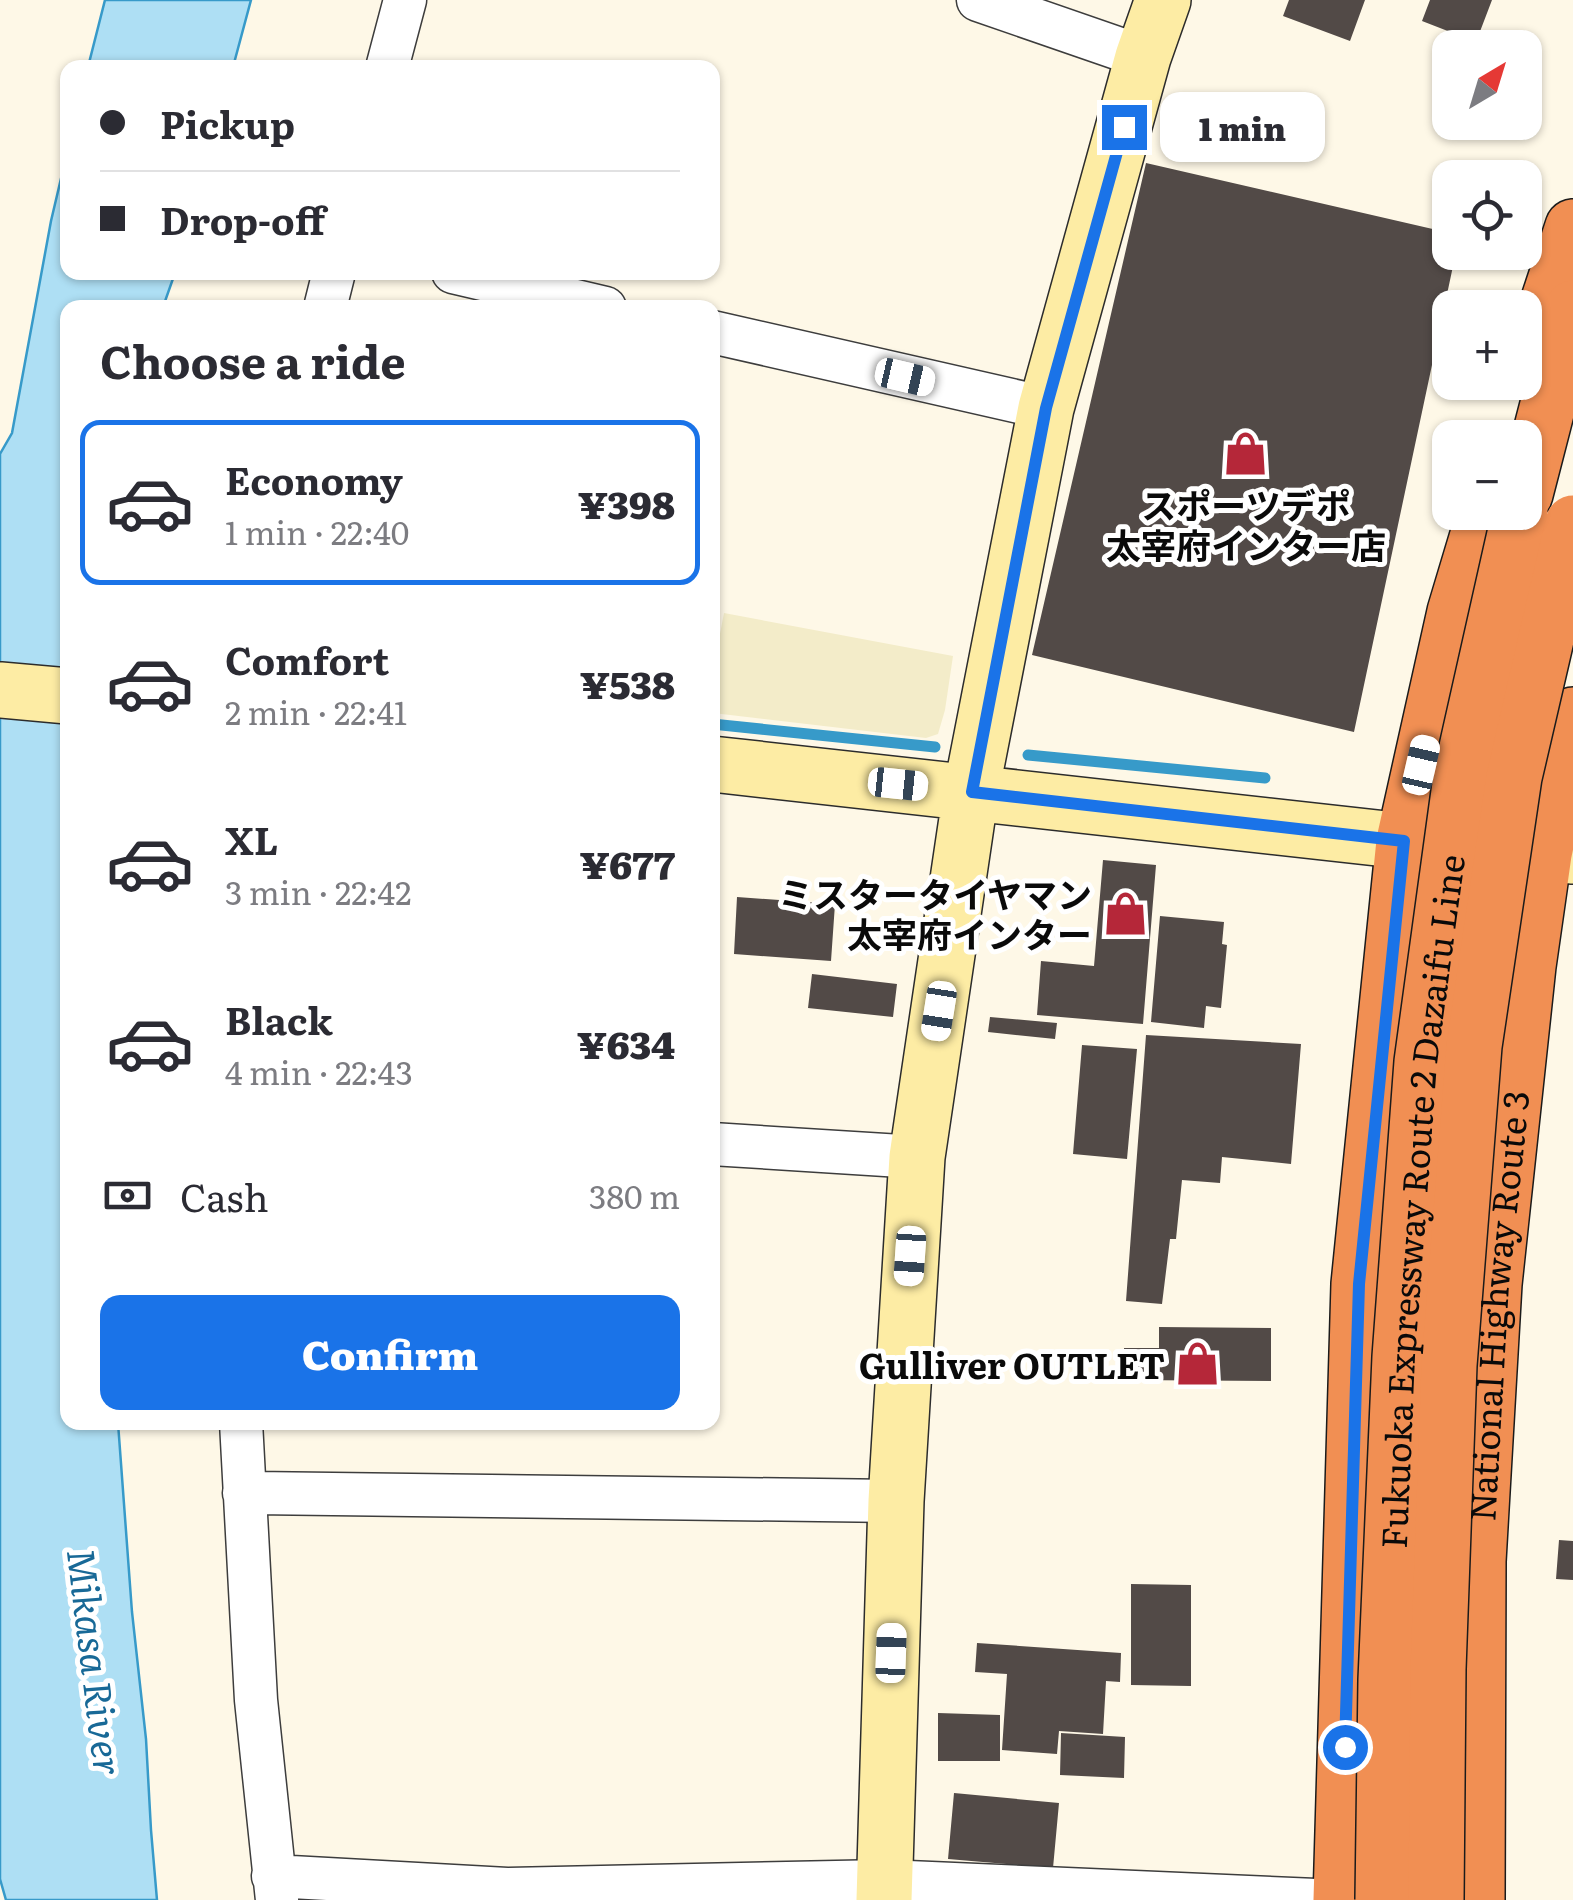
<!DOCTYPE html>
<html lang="en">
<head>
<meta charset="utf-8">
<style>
	:root { --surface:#fff; --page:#f7f7f7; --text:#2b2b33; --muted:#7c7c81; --line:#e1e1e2; --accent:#1a73e8 }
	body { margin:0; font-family:Literata,"Noto Sans JP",serif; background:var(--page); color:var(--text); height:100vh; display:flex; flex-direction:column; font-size:38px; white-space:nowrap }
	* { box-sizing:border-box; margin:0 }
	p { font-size:32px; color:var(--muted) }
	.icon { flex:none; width:55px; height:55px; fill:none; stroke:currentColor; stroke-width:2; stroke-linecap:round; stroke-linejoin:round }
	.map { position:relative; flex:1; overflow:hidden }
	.drawer { position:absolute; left:60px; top:300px; width:660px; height:1130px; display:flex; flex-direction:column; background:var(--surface); border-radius:20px; box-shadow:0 2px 8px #0004 }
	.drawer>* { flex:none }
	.hud { position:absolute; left:60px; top:60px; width:660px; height:220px; border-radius:20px; box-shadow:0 2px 8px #0004; display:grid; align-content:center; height:220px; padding:0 40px; background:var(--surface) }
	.needle { width:65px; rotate:38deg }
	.fabs { position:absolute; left:1432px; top:30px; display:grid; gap:20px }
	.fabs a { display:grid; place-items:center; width:110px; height:110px; border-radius:20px; background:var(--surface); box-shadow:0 2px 8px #0004; font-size:50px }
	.end { position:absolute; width:45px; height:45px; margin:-22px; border:12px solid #1a73e8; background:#fff; box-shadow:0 0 0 5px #fff }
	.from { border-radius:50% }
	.bubble { position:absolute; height:70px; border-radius:20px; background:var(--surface); box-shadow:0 2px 8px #0004; font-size:32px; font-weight:800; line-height:70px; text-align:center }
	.car { position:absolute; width:30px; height:60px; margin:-30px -15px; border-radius:12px; box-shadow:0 0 8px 2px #0007; background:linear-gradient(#fff 24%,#345 0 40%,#fff 0 76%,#345 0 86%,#fff 0) }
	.hud b { display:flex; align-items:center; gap:35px; height:95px; font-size:38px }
	.hud b+b { border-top:2px solid var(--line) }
	.hud i { width:25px; height:25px; background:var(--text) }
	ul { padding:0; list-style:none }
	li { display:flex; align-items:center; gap:30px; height:165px; margin:0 20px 15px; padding:0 20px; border:5px solid transparent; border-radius:20px }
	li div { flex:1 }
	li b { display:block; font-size:38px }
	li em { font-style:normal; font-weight:800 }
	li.current { border-color:var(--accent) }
	li>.icon { width:90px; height:90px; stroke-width:1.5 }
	h2 { padding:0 40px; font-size:45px; line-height:120px }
	.pay { display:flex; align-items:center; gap:25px; height:110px; padding:0 40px; font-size:38px }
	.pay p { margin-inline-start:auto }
	.action { display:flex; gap:20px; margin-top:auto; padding:20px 40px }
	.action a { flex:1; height:115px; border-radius:20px; background:var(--accent); color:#fff; font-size:40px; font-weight:800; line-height:115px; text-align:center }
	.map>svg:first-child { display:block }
	.farmland { fill:#f3ecc9 }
	.water { fill:#aedff4; stroke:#379ac9; stroke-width:2.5 }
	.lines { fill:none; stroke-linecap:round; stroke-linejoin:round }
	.stream { stroke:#379ac9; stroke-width:11 }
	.building { fill:#524a47 }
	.street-casing { stroke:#3d3d3d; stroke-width:45 }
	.secondary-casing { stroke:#2c2c2c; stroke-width:58 }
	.highway-casing { stroke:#1b1b1b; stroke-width:58 }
	.street { stroke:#fff; stroke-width:42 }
	.secondary { stroke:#fdeca4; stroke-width:55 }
	.highway { stroke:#f18f53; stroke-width:55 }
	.highway-bridge-casing { stroke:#1b1b1b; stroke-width:58; stroke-linecap:butt }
	.highway-bridge { stroke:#f18f53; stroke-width:55 }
	.route { stroke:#1a73e8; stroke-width:12 }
	.labels { text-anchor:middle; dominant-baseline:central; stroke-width:10; stroke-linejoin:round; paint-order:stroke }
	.poi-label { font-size:35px; font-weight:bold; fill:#0a0a0a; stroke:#fff; text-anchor:end }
	.street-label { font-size:35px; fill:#0a0a0a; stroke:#fff }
	.water-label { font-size:38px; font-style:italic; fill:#186997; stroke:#fff }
</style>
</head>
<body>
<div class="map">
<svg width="1573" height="1900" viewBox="0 0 1573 1900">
	<rect width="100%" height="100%" fill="#fef8e7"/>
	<path class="farmland" d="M 724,613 L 953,656 L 945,710 L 938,734 L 926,738 L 713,713 L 713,670 Z"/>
	<path class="water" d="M 105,0 L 251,0 L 233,67 L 88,67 Z
		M 67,153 L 68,272 L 175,273 L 163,307 L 68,308 L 68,1422 L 118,1423 L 132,1612 L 146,1739 L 151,1830 L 157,1900 L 6,1900 L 0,1879 L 0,454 L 12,433 L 51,221 Z"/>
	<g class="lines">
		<path class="stream" d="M 712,724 L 935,747
			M 1028,755 L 1265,778"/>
	</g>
	<path class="building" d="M 1289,0 L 1365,0 L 1350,41 L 1283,16 Z
		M 1430,0 L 1492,0 L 1476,42 L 1422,21 Z
		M 1146,163 L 1450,233 L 1450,252 L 1456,252 L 1354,732 L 1032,655 Z
		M 1103,860 L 1156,865 L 1143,1024 L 1037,1015 L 1041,961 L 1094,966 Z
		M 737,897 L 835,904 L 831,961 L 734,954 Z
		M 1160,916 L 1224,922 L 1222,944 L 1227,945 L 1221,1008 L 1206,1006 L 1204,1028 L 1151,1022 Z
		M 812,974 L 897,984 L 893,1017 L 808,1008 Z
		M 990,1017 L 1057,1023 L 1055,1039 L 988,1032 Z
		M 1146,1035 L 1301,1044 L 1291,1164 L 1222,1157 L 1220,1183 L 1182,1180 L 1176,1239 L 1170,1239 L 1162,1304 L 1126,1301 Z
		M 1082,1045 L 1137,1049 L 1127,1159 L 1073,1154 Z
		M 1159,1327 L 1271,1328 L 1271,1381 L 1125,1380 L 1124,1348 L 1159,1348 Z
		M 1559,1540 L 1573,1541 L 1573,1580 L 1556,1579 Z
		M 1131,1584 L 1191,1585 L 1191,1686 L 1131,1685 Z
		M 977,1643 L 1121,1653 L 1120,1682 L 1106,1681 L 1103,1734 L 1059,1731 L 1057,1754 L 1002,1750 L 1007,1674 L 975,1672 Z
		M 938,1713 L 1000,1715 L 1000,1761 L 938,1761 Z
		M 1061,1733 L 1125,1737 L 1124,1778 L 1060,1775 Z
		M 954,1793 L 1059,1803 L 1053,1868 L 948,1859 Z"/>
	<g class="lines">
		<defs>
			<path id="street" d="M 978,0 L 1143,57
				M 387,68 L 405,0
				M 453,272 L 605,308
				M 325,308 L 334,272
				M 712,332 L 1046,408
				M 712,1144 L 917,1157
				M 241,1422 L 256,1700 L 277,1900
				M 244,1493 L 896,1501
				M 273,1876 L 507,1889 L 885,1881 L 1316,1900"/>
			<path id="secondary" d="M 0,690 L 68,696
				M 712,764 L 1404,841 L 1573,856
				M 884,1900 L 896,1501 L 917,1157 L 971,792 L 1046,408 L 1143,57 L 1163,0"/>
			<g id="highway">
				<path d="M 1535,342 L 1573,227"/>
				<path d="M 1525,494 L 1573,308"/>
				<path d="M 1341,1900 L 1359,1284 L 1404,841 L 1455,612 L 1485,512"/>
				<path id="s1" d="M 1477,1900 L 1478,1561 L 1494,1284 L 1528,966 L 1544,854 L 1573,715"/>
			</g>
		</defs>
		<use href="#street" class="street-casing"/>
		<use href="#secondary" class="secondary-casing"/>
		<use href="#highway" class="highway-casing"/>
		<use href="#street" class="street"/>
		<use href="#secondary" class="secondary"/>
		<use href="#highway" class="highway"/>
		<defs>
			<g id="highway-bridge">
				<path id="s2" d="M 1383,1900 L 1386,1680 L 1400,1357 L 1422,1062 L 1462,770 L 1520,512"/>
				<path d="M 1436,1900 L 1438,1669 L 1449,1365 L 1474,1046 L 1514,777 L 1573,523"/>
			</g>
		</defs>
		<use href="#highway-bridge" class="highway-bridge-casing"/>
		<use href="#highway-bridge" class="highway-bridge"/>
	</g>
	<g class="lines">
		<path class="route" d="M 1124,127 L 1046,408 L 972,792 L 1404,841 L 1359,1284 L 1345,1747"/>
	</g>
	<defs>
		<symbol id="shop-bare" viewBox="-9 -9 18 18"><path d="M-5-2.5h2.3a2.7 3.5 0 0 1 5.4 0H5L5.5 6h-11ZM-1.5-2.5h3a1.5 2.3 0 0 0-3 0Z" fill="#b52739" stroke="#fff" stroke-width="2.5" paint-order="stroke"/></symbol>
	</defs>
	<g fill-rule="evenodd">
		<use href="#shop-bare" x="1214" y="422" width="63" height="63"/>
		<use href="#shop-bare" x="1094" y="882" width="63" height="63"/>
		<use href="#shop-bare" x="1166" y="1332" width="63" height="63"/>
	</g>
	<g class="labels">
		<g class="poi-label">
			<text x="1246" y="504" text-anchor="middle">スポーツデポ<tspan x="1246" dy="40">太宰府インター店</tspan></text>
			<text x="1092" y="893">ミスタータイヤマン<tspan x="1092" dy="40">太宰府インター</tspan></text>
			<text x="1165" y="1364">Gulliver OUTLET</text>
		</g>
		<g class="street-label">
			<text stroke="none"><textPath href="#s2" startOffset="700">Fukuoka Expressway Route 2 Dazaifu Line</textPath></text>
			<text stroke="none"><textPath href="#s1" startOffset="595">National Highway Route 3</textPath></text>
		</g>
		<g class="water-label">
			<text transform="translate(97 1662) rotate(83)">Mikasa River</text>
		</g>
	</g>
</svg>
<div class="fabs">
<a><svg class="needle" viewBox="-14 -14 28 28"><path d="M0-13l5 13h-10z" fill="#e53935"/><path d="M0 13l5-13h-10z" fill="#7c7c81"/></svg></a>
<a><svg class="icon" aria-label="locate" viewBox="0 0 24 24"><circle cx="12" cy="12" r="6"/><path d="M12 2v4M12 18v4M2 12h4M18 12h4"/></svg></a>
<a>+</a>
<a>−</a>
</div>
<i class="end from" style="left:1345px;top:1747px"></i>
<i class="end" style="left:1124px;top:127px"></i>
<div class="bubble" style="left:1160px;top:92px;width:165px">1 min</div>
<i class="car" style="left:905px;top:377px;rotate:103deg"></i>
<i class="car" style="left:1421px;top:765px;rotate:13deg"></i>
<i class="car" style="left:898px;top:784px;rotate:96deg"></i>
<i class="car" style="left:939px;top:1011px;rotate:189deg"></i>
<i class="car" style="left:910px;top:1256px;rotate:184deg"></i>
<i class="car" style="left:891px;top:1653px;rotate:2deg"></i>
<div class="hud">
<b><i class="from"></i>Pickup</b>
<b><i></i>Drop-off</b>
</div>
<section class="drawer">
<h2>Choose a ride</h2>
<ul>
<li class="current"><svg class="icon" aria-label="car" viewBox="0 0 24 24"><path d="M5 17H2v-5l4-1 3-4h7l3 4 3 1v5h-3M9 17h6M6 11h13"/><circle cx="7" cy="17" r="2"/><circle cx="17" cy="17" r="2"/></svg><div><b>Economy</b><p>1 min · 22:40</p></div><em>¥398</em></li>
<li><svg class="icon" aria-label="car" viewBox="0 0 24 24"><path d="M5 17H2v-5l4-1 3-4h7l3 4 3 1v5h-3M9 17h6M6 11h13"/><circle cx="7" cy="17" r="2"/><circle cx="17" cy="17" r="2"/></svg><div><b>Comfort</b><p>2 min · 22:41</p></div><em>¥538</em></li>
<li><svg class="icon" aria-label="car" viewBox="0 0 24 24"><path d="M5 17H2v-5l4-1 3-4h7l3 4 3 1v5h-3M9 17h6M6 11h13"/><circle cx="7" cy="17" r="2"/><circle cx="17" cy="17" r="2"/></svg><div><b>XL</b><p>3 min · 22:42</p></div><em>¥677</em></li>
<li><svg class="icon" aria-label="car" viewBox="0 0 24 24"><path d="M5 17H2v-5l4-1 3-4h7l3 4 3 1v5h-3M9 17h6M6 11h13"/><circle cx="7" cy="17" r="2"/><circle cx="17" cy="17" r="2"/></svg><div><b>Black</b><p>4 min · 22:43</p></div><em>¥634</em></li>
</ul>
<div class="pay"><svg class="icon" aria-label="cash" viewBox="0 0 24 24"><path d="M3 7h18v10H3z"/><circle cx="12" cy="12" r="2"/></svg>Cash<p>380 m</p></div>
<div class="action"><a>Confirm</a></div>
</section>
</div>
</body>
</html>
